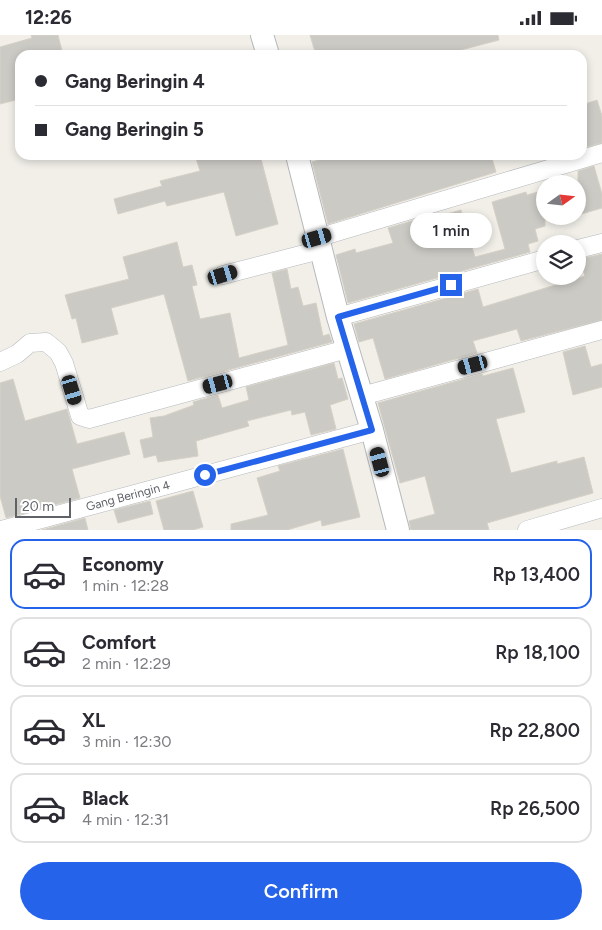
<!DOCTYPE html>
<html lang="en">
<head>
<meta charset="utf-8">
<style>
	:root { --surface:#fff; --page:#f7f7f7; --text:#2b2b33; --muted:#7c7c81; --line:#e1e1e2; --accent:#2563eb }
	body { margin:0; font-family:Figtree,sans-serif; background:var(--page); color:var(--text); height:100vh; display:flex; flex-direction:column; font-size:19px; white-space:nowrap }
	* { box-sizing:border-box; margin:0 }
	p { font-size:16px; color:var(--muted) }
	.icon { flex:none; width:28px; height:28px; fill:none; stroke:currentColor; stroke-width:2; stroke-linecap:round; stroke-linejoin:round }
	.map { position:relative; height:495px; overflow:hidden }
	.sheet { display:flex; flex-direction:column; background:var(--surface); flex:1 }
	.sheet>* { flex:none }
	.hud { position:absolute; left:15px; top:15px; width:572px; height:110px; border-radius:15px; box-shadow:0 2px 8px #0003; display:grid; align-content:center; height:110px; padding:0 20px; background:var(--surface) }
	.needle { width:32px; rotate:75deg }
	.fabs { position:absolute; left:536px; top:140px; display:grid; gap:10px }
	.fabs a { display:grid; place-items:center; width:50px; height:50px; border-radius:50%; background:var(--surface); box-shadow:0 2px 8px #0003; font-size:25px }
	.scale { position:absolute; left:15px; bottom:12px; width:56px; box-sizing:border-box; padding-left:5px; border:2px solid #5f6368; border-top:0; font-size:14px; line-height:18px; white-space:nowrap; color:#5f6368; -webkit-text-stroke:4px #fff; paint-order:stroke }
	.end { position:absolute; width:22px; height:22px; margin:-11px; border:6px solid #2563eb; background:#fff; box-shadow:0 0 0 2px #fff }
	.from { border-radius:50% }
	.bubble { position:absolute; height:35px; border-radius:18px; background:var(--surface); box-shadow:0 2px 8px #0003; font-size:16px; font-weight:600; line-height:35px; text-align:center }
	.car { position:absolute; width:15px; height:30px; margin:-15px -8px; border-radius:6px; box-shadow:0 0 4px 1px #0007; background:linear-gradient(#222 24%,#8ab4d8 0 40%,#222 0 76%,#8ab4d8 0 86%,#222 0) }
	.hud b { display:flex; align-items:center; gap:18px; height:48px; font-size:19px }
	.hud b+b { border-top:1px solid var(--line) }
	.hud i { width:12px; height:12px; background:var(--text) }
	ul { padding:9px 0 0; list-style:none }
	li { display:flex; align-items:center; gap:15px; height:70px; margin:0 10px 8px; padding:0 10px; border:2px solid var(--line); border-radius:15px }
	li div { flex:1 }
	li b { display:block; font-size:19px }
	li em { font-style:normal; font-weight:600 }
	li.active { border-color:var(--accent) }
	li>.icon { width:45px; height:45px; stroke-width:1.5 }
	.primary-button { display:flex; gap:10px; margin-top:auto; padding:10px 20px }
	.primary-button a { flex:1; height:58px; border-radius:30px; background:var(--accent); color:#fff; font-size:20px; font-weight:600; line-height:58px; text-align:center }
	.status { display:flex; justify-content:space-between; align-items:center; height:35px; padding:0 25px; background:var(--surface); direction:ltr }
	.status svg { height:14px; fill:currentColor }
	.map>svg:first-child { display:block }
	.building { fill:#cccac5; stroke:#d6d1c6 }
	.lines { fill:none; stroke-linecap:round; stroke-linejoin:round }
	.minor-casing { stroke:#b5b8bc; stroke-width:19 }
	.tertiary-casing { stroke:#b5b8bc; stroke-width:24 }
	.minor { stroke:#fff; stroke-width:18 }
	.tertiary { stroke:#fff; stroke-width:22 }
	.route { stroke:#2563eb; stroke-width:6 }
	.labels { text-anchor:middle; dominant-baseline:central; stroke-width:4; stroke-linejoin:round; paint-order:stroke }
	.street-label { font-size:12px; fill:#5f6368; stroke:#fff }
</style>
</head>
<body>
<div class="status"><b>12:26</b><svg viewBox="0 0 49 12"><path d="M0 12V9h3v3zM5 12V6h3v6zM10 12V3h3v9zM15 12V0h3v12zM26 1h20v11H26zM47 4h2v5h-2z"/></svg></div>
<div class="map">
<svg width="602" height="495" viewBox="0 0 602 495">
	<rect width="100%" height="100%" fill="#f1efe8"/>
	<path class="building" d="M 31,0 L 58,0 L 63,20 L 20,20 L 20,64 L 0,69 L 0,12 L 32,3 Z
		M 310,0 L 498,0 L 499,5 L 442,20 L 353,20 L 351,15 L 333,20 L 316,20 Z
		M 597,65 L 602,81 L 602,108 L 582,113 L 582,70 Z
		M 195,120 L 260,120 L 278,189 L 236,201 L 224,157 L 167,171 L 165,166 L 118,179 L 114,164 L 162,151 L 160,146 L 200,136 Z
		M 336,120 L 491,120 L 496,137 L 328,189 L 312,127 Z
		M 594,131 L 602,159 L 602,173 L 578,180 L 578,136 Z
		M 545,155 L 545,191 L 535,194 L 538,206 L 528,209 L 530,217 L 348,268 L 336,220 L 355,214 L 356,218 L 393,208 L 388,193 L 439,178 L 440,181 L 461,175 L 475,222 L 505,214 L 492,167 L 526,157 L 527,160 Z
		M 177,207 L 183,232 L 192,230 L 197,250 L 192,251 L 200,284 L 230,278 L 239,323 L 288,310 L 272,238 L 287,234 L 291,254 L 298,252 L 303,271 L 316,268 L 323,301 L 329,299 L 332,307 L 188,346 L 164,259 L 111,273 L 118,299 L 82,308 L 76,283 L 72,284 L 65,260 L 129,244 L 123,222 Z
		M 602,219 L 602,285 L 521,306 L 517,294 L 473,306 L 477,318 L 385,344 L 373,303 L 359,307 L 354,289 L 478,254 L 483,272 L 585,241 L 580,224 Z
		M 585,311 L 591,332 L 602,329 L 602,352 L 573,360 L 563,317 Z
		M 334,328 L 338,344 L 342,343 L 348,364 L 330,370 L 336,394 L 311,400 L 305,377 L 292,380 L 291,375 L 247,386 L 249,391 L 196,406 L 198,421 L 158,427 L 156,420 L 144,423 L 140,405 L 153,402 L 150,383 L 164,381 L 194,370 L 193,367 L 218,360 L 222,373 L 249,365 L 246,352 Z
		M 513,333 L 525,377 L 496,384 L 511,438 L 557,426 L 557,429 L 584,422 L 593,458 L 487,488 L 489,495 L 411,495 L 409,486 L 435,479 L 425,441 L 400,448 L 378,368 L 482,339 L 483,341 Z
		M 13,344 L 25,386 L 67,374 L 77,409 L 124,397 L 130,419 L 72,434 L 80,463 L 6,483 L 0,461 L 0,348 Z
		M 343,414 L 360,482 L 322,491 L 321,485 L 287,495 L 231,495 L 231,489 L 268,480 L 257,443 L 280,436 L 278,431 Z
		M 193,456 L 203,492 L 193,495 L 164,495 L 156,466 Z
		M 150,466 L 153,479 L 118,488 L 114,475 Z
		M 85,483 L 88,495 L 42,495 Z"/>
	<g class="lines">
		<defs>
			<path id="minor" d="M 317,203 L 602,118
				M 578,214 L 602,208
				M 223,240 L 320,215
				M 338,282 L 545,224
				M 0,327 L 17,319 L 30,308 L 46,307 L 58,317 L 64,328 L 80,381 L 89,384 L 347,314
				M 362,361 L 602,295
				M 1,495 L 372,395
				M 527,495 L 602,473"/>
			<path id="tertiary" d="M 262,0 L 268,20
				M 297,120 L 338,282 L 372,395 L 398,495"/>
		</defs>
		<use href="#minor" class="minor-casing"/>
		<use href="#tertiary" class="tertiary-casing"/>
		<use href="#minor" class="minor"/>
		<use href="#tertiary" class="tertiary"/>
	</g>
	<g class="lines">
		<path class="route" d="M 205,440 L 372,395 L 338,282 L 451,250"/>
	</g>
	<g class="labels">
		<g class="street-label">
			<text transform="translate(128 461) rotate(-15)">Gang Beringin 4</text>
		</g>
	</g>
</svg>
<div class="fabs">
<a><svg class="needle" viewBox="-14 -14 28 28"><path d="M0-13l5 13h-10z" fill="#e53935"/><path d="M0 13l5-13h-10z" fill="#7c7c81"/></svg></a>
<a><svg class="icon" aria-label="layers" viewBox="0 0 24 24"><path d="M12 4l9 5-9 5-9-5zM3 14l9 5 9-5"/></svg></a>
</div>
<div class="scale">20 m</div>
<i class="end from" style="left:205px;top:440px"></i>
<i class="end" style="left:451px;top:250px"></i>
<div class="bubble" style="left:410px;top:178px;width:82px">1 min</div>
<i class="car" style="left:317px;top:203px;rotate:74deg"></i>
<i class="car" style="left:223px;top:240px;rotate:73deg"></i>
<i class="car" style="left:473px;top:330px;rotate:255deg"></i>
<i class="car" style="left:218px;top:349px;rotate:255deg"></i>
<i class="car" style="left:72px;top:355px;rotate:163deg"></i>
<i class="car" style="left:380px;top:427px;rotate:345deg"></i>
<div class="hud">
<b><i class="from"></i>Gang Beringin 4</b>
<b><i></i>Gang Beringin 5</b>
</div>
</div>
<section class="sheet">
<ul>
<li class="active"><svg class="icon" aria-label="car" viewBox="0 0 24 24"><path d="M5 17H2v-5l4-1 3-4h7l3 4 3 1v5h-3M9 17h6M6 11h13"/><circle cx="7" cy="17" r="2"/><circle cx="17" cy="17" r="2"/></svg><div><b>Economy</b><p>1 min · 12:28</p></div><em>Rp 13,400</em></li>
<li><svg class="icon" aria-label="car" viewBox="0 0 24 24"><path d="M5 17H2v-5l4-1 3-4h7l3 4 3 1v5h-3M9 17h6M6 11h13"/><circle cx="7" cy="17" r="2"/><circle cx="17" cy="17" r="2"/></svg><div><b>Comfort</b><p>2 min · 12:29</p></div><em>Rp 18,100</em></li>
<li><svg class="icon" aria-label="car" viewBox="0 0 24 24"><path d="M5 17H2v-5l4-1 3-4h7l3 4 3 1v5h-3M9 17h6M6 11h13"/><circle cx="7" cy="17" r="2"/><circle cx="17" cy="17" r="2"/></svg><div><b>XL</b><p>3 min · 12:30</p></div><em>Rp 22,800</em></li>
<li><svg class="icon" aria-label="car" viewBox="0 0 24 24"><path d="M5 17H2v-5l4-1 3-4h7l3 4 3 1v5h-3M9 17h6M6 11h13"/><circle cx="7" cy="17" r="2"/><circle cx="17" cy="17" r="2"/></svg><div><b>Black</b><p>4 min · 12:31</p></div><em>Rp 26,500</em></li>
</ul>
<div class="primary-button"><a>Confirm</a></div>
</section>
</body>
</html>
